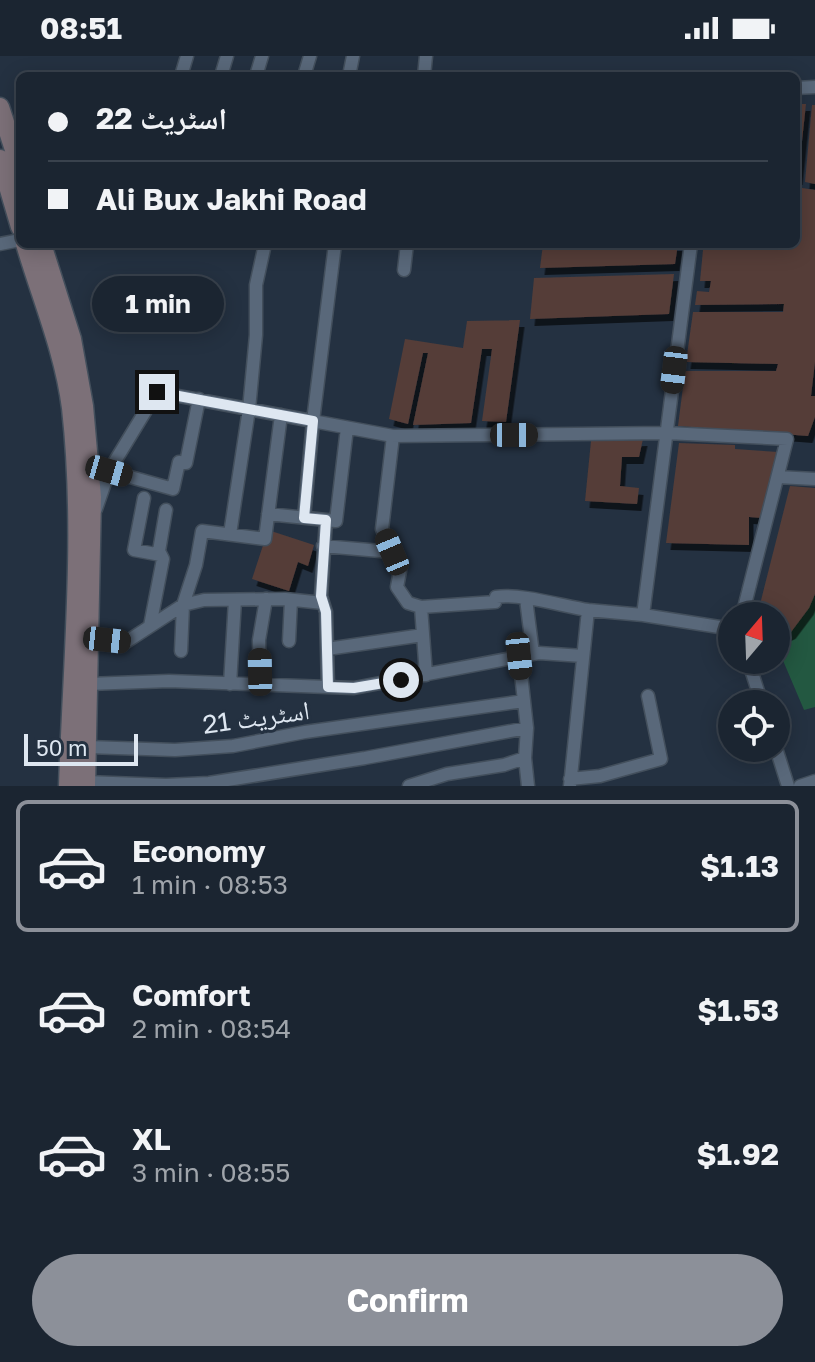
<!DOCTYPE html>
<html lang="en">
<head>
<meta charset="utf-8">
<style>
	:root { --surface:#1b2531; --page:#28313d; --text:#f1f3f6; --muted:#a0a5ab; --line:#39424d; --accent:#8c9099 }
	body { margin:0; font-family:"Golos Text","Noto Naskh Arabic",sans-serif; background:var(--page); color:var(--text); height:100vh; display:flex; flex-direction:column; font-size:30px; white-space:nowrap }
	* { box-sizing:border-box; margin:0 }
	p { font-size:26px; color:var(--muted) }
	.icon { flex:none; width:44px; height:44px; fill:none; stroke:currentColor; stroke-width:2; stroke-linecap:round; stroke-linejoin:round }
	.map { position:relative; height:730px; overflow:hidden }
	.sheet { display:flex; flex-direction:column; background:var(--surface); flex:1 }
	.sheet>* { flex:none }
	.hud { position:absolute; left:16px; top:16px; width:784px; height:176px; border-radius:12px; box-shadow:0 4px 20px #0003,0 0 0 2px var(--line); display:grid; align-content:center; height:176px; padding:0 32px; background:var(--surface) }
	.needle { width:52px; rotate:19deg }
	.buttons { position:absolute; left:718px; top:546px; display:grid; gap:16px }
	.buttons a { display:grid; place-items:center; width:72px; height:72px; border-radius:50%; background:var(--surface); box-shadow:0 4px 20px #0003,0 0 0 2px var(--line); font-size:40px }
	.scale { position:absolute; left:24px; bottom:20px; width:114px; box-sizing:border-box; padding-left:8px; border:4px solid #dee7f1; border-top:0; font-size:22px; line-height:28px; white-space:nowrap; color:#dee7f1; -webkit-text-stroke:6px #243141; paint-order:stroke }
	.end { position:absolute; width:36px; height:36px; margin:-18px; border:10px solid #dee7f1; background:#111; box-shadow:0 0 0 4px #111 }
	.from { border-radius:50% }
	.bubble { position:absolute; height:56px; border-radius:28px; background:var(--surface); box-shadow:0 4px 20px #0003,0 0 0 2px var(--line); font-size:26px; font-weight:700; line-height:56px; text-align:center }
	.car { position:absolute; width:24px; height:48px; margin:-24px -12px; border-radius:10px; box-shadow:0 0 6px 2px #0007; background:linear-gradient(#222 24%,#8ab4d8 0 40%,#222 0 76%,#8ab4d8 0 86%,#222 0) }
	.hud b { display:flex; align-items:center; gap:28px; height:76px; font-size:30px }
	.hud b+b { border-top:2px solid var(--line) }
	.hud i { width:20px; height:20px; background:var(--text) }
	ul { padding:14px 0 0; list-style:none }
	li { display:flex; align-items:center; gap:24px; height:132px; margin:0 16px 12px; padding:0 16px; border:4px solid transparent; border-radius:12px }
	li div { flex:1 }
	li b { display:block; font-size:30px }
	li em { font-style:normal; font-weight:700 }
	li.selected { border-color:var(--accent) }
	li>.icon { width:72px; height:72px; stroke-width:1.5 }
	.action { display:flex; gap:16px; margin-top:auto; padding:16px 32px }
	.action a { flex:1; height:92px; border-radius:48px; background:var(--accent); color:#fff; font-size:32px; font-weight:700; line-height:92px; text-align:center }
	.status { display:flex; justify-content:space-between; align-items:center; height:56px; padding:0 40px; background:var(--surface); direction:ltr }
	.status svg { height:22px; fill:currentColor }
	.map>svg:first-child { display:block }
	.green { fill:#235841 }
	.building { fill:#543d38; filter:url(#shadow) }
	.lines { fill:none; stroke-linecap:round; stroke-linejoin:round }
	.minor-casing { stroke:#434f5c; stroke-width:15 }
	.secondary-casing { stroke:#434f5c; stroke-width:21 }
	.minor { stroke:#59687a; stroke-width:12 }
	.secondary { stroke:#7c7078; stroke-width:18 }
	.route { stroke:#dee7f1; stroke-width:10 }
	.labels { text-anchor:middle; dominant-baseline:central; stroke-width:6; stroke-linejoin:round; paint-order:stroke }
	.street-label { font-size:26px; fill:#dee7f1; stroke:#243141 }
</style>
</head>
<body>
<div class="status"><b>08:51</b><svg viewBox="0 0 49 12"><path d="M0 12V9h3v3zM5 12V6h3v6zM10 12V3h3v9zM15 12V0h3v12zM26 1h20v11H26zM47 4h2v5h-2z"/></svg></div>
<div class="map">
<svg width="815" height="730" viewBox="0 0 815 730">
	<defs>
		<filter id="shadow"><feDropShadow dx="4.5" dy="7" stdDeviation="0" flood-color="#0009"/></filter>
	</defs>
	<rect width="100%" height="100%" fill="#243141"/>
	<path class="green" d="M 815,538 L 815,651 L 804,654 L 776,588 L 776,583 C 795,573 807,558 815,538 Z"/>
	<path class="building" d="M 796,48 L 806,48 L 798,122 L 796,122 Z
		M 812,49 L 815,49 L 815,128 L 805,126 Z
		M 796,131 L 815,134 L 815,306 L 811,340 L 815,340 L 815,361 L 808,380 L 678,370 L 685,315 L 776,315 L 778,308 L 686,306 L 693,256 L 783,256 L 784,248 L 695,249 L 697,235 L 709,236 L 711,225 L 700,225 L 703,194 L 788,192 L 789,188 L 796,188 Z
		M 543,188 L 678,188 L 675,208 L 540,212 Z
		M 674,218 L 669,258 L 530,263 L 534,222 Z
		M 520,264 L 506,366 L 482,365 L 492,293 L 482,293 L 471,367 L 413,369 L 428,297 L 423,297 L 408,368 L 389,363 L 405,283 L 463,292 L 467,265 Z
		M 643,383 L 639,401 L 622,401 L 620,430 L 639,432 L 637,448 L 585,445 L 591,385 Z
		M 679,387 L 735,389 L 735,393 L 778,396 L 762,462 L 749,461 L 749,489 L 666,487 Z
		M 790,430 L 815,432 L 815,538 L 809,552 L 791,576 L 776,583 L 776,560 L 757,560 Z
		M 268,474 L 314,489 L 308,510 L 298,506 L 289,535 L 252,523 Z"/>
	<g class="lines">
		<defs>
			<path id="minor" d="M 181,20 L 187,0
				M 221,20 L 227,0
				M 256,20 L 262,0
				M 304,20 L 310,0
				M 349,20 L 353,0
				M 424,20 L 426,0
				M 796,32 L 815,31
				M 0,188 L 20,184
				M 404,214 L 407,188
				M 393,380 L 382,473 L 400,515 L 397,531 L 408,547 L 421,551 L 495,546 L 496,541 C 519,537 563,550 588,554
				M 109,415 L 173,433 L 179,406 L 186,407 L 199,343
				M 778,421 L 815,423
				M 144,442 L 134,494 L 161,499
				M 96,453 L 109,415 L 157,336 L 393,380 L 666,377 L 787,383 L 742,560
				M 268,458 L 336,465 L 347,372
				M 304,462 L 313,365 L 335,188
				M 326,464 L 321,540 L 326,556 L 328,631
				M 230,478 L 249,353 L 256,279 L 256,229 L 265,188
				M 323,490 L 392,496
				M 526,543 L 533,598
				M 421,551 L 426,619
				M 643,559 L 691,188
				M 150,570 L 163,503 L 159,495 L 166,454
				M 88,582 L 126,586 L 183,549 L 204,544 L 285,543 L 323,547
				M 289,585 L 291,544
				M 327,593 L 423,579
				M 181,595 L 183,549 L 196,509 L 202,475 L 265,483 L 281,359
				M 519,600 L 527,672 L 525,702 L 528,730
				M 748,604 L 762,648
				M 88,628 L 169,625 L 354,632 L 539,597 L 583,600
				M 230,628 L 235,544
				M 260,629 L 259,584 L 266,543
				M 88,691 L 175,694 L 233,690 L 305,676 L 524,645
				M 776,692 L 788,730
				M 570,723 L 600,720 L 661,703 L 648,640
				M 86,726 L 166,729 L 209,727 L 365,702 L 527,672
				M 409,730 L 447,718 L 504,709 L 525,702
				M 570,730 L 588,554 L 643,559 L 732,573
				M 800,730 L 815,725"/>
			<path id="secondary" d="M 0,51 L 20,112
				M 0,103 L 20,171
				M 25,188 C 41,242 64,296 71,352 C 85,478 72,604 68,730
				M 42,188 L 72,283 L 84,350 L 92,441 L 86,730"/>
		</defs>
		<use href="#minor" class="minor-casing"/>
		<use href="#secondary" class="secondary-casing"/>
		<use href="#minor" class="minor"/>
		<use href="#secondary" class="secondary"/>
	</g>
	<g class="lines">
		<path class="route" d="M 157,336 L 313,365 L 304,462 L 326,464 L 321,540 L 326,556 L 328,631 L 354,632 L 401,624"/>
	</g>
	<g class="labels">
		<g class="street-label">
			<text transform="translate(256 661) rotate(-8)">اسٹریٹ 21</text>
		</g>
	</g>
</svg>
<div class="buttons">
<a><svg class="needle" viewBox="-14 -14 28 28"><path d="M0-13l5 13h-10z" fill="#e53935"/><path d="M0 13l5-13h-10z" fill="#a0a5ab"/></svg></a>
<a><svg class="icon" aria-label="locate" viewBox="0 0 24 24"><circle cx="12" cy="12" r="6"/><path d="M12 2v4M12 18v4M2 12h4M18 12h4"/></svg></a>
</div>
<div class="scale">50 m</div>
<i class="end from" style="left:401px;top:624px"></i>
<i class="end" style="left:157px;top:336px"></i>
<div class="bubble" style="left:92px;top:220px;width:132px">1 min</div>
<i class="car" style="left:674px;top:314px;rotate:187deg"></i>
<i class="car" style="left:514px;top:379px;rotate:90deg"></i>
<i class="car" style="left:109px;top:415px;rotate:106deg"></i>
<i class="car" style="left:392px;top:496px;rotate:337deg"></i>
<i class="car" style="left:107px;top:584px;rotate:96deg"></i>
<i class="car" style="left:519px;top:600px;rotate:174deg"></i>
<i class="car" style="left:260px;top:616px;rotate:359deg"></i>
<div class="hud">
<b><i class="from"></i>اسٹریٹ 22</b>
<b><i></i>Ali Bux Jakhi Road</b>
</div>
</div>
<section class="sheet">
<ul>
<li class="selected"><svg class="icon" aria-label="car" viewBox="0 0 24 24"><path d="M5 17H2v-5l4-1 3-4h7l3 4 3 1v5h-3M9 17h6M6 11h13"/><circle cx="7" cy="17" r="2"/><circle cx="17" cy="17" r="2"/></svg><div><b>Economy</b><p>1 min · 08:53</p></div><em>$1.13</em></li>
<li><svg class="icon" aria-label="car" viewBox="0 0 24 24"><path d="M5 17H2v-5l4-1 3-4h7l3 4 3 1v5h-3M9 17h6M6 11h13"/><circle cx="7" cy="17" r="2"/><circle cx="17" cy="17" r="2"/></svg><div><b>Comfort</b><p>2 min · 08:54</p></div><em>$1.53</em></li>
<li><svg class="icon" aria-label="car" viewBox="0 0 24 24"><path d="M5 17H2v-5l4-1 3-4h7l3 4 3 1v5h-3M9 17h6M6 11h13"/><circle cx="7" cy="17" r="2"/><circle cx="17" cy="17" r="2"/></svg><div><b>XL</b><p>3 min · 08:55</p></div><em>$1.92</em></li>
</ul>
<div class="action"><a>Confirm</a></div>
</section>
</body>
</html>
